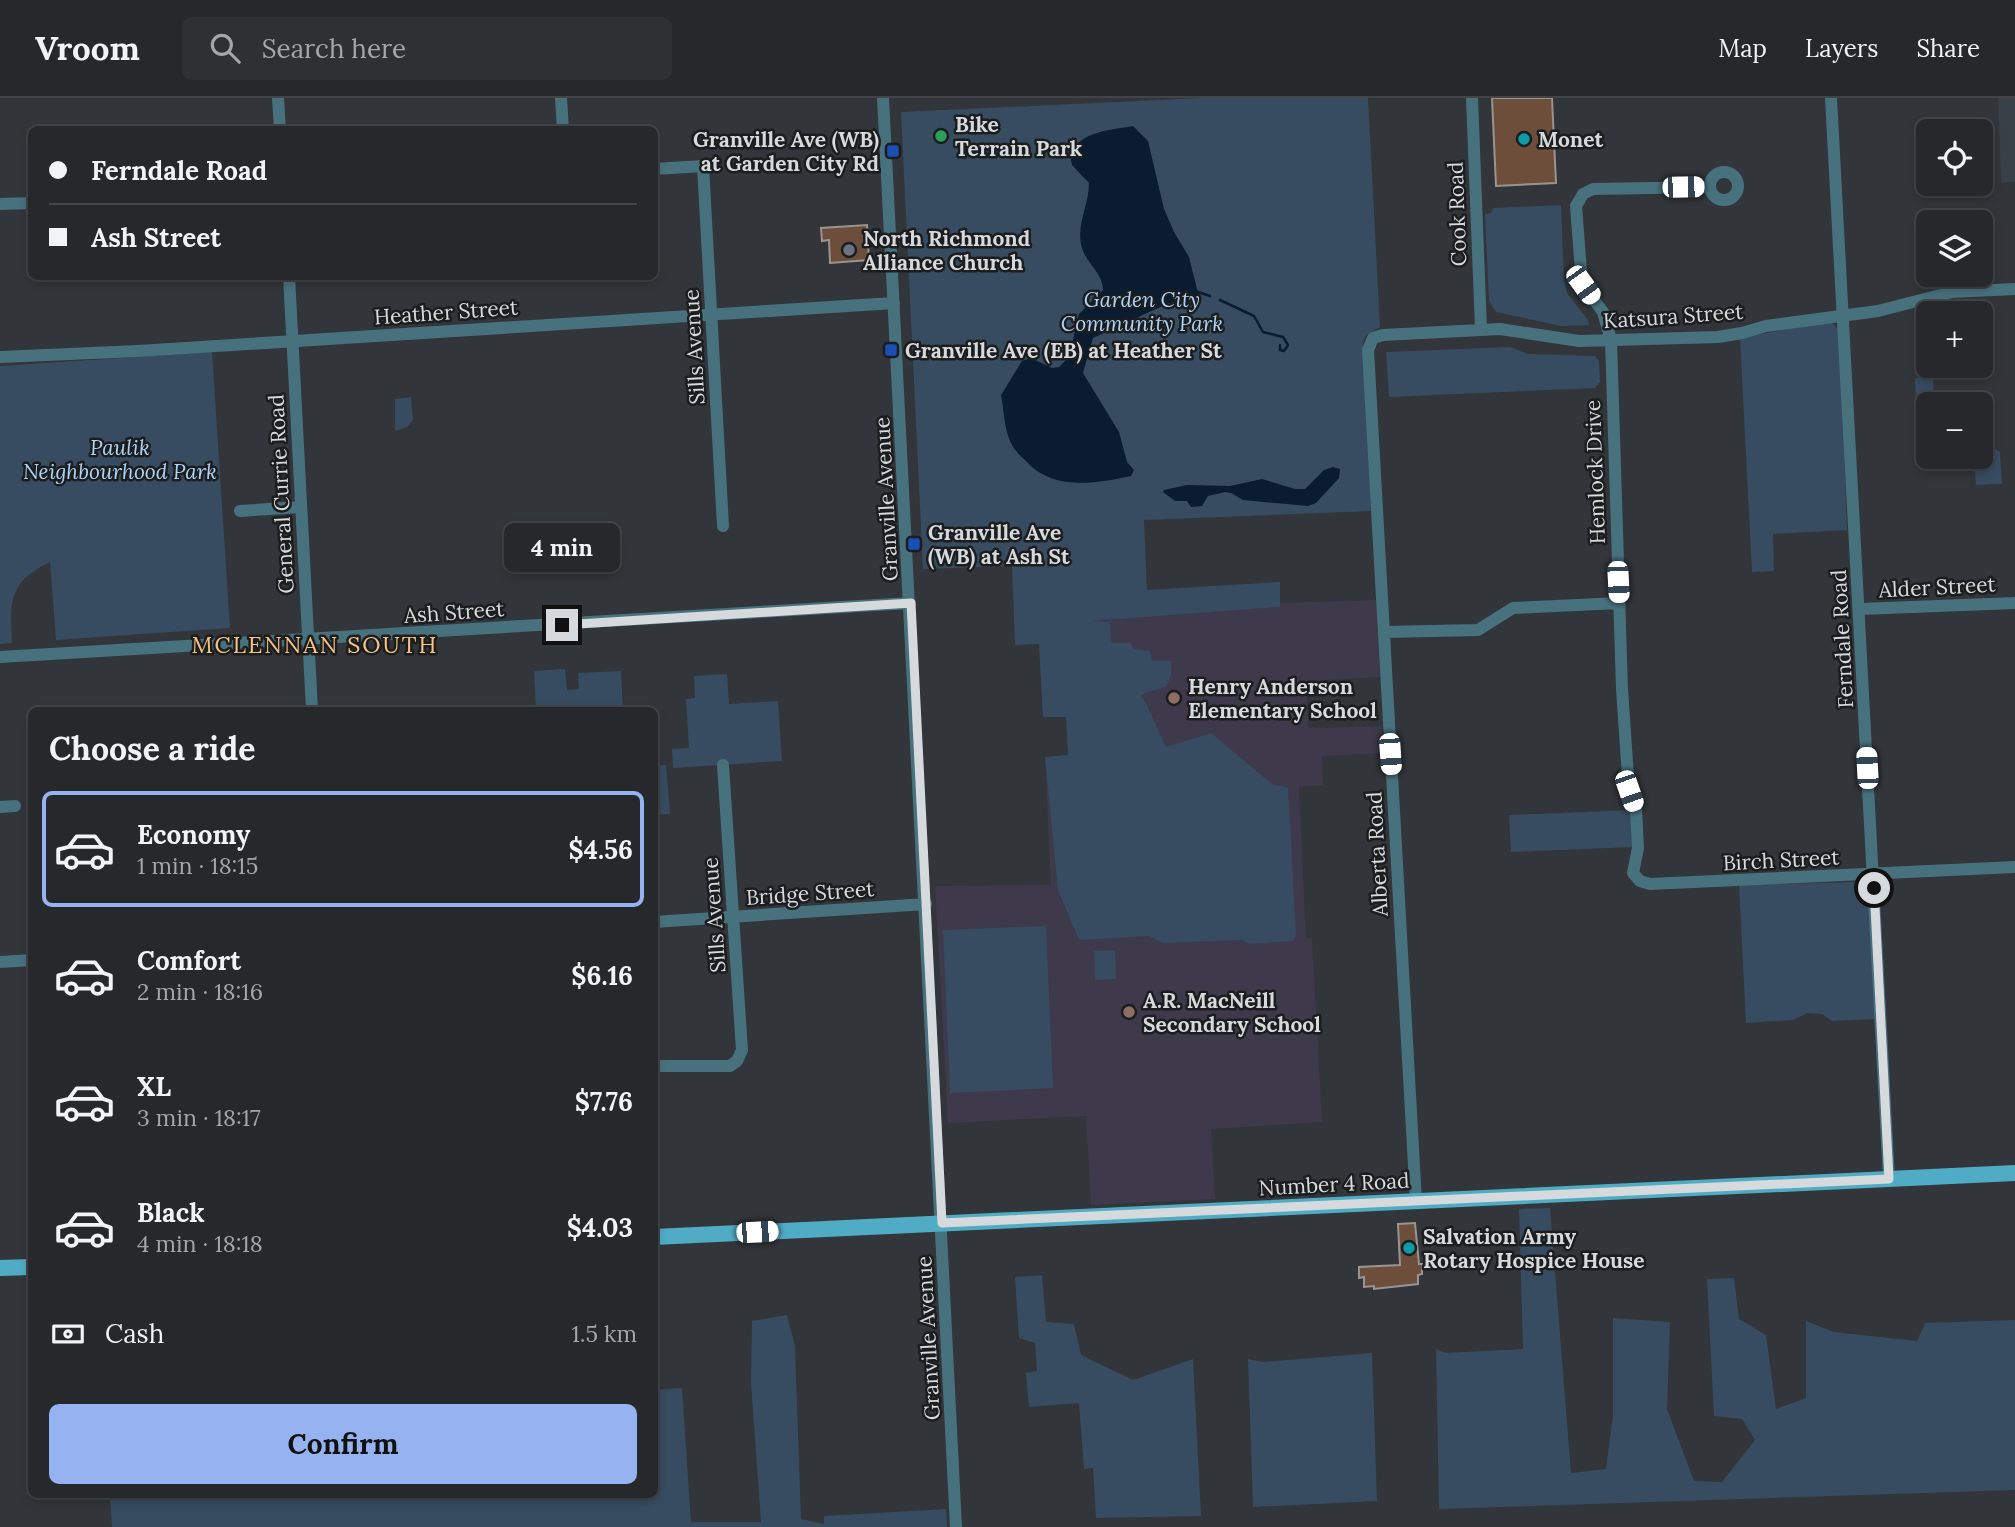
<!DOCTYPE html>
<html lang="en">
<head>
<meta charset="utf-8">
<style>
	:root { --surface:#26282b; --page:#2e3033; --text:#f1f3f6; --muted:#a4a6a9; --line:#424447; --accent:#95b2f1 }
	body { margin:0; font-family:Lora,serif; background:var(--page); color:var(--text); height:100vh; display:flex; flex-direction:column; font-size:26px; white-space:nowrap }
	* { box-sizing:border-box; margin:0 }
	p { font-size:23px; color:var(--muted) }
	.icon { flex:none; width:38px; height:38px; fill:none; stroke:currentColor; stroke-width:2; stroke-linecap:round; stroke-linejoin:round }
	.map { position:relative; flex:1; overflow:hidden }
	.details { position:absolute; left:28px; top:609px; width:630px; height:791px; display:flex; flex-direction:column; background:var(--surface); border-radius:10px; box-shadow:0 4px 10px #0003,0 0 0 2px var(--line) }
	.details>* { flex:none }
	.guide { position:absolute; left:28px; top:28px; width:630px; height:154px; border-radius:10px; box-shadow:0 4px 10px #0003,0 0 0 2px var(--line); display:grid; align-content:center; height:154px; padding:0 21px; background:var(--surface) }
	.buttons { position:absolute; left:1916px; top:21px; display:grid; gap:14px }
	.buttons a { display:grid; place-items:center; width:77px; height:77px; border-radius:10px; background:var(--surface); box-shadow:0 4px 10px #0003,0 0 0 2px var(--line); font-size:35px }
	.end { position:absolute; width:32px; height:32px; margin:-16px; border:9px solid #d7dadc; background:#111; box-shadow:0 0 0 4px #111 }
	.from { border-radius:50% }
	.bubble { position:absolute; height:49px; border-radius:10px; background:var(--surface); box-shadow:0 4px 10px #0003,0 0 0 2px var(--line); font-size:23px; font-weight:800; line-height:49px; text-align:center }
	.car { position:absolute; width:21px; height:42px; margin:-21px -10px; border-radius:9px; box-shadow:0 0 5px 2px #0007; background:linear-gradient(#fff 24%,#345 0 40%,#fff 0 76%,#345 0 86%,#fff 0) }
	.guide b { display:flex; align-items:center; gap:24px; height:66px; font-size:26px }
	.guide b+b { border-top:2px solid var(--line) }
	.guide i { width:18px; height:18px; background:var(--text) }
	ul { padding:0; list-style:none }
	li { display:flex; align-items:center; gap:21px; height:116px; margin:0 14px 10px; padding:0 7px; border:4px solid transparent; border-radius:10px }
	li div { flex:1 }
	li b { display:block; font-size:26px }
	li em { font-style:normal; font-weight:800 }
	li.selected { border-color:var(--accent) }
	li>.icon { width:63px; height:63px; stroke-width:1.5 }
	h2 { padding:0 21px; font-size:32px; line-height:84px }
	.pay { display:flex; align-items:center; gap:18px; height:77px; padding:0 21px; font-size:26px }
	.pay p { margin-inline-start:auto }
	.primary-button { display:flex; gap:14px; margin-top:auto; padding:14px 21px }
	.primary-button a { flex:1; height:80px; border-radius:10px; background:var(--accent); color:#111; font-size:28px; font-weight:800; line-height:80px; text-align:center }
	header { display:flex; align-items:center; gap:42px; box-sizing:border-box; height:98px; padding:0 35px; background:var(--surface); border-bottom:2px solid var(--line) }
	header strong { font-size:33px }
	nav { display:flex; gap:38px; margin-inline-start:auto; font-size:24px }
	.search { width:490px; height:63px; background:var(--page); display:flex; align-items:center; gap:18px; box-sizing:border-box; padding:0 24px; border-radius:10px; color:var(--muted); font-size:26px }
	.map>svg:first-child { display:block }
	.built { fill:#384048 }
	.education { fill:#3e3a4b }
	.green { fill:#374c60 }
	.water { fill:#091c32 }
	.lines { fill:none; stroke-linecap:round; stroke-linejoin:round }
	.stream { stroke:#091c32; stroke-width:2.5 }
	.building { fill:#6d4e3b; stroke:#999491; stroke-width:2 }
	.minor { stroke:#48717e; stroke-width:12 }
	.major { stroke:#50acc5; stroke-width:16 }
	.route { stroke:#d7dadc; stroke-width:9 }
	.leisure-dot { fill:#2e9e5b; stroke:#1b1d1e; stroke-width:2.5 }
	.culture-dot { fill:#0f9aa8; stroke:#1b1d1e; stroke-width:2.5 }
	.transit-dot { fill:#1a4fb4; stroke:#1b1d1e; stroke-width:2.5 }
	.worship-dot { fill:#6b7280; stroke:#1b1d1e; stroke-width:2.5 }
	.education-dot { fill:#8d6e63; stroke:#1b1d1e; stroke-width:2.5 }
	.labels { text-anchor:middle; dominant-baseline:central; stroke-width:5; stroke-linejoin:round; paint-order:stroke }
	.poi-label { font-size:21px; font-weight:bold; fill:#d7dadc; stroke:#1b1d1e; text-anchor:start }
	.street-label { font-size:21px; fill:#d7dadc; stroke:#1b1d1e }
	.park-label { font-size:21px; font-style:italic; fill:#add3f7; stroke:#1b1d1e }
	.neighbourhood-label { font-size:23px; letter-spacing:2px; fill:#f7c284; stroke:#1b1d1e }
</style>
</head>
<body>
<header>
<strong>Vroom</strong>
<div class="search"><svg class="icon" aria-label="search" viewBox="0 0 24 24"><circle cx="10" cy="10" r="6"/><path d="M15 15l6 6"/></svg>Search here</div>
<nav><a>Map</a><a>Layers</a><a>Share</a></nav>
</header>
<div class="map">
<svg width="2015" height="1429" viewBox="0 0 2015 1429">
	<rect width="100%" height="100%" fill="#323539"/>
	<path class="built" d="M 1998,0 L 2015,0 L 2015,84 L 2001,85 Z"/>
	<path class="education" d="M 1376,502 L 1380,579 L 1306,583 L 1308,630 L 1382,628 L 1384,655 L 1322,658 L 1323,687 L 1299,689 L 1306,840 L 1312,840 L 1322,1024 L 1211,1031 L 1215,1101 L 1091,1107 L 1086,1018 L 948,1025 L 935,788 L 1051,787 L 1045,659 L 1068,657 L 1066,619 L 1043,619 L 1038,525 L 1280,509 L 1280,505 Z"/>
	<path class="green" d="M 1201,0 L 1368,0 L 1380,229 L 1366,237 L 1363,245 L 1371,413 L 1144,422 L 1147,492 L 1280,484 L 1280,509 L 1089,523 L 1110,524 L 1111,545 L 1130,545 L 1134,551 L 1150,553 L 1152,563 L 1171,563 L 1171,577 L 1167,588 L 1140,597 L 1146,605 L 1166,649 L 1211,635 L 1272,686 L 1288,690 L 1296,837 L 1293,843 L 1249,846 L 1242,842 L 1163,845 L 1149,838 L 1079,842 L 1058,792 L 1045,659 L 1068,657 L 1066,619 L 1043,619 L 1039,546 L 1015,547 L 1012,468 L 923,471 L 901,14 Z
		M 1561,107 L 1564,181 L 1567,195 L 1588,222 L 1589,227 L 1561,228 L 1496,214 L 1489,203 L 1485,116 L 1491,115 L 1493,110 Z
		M 1830,223 L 1839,232 L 1847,432 L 1773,436 L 1774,473 L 1752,474 L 1740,240 Z
		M 1510,249 L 1528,256 L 1595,258 L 1599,263 L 1600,284 L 1595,290 L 1389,299 L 1386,254 Z
		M 212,254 L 230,530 L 56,542 L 50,464 C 8,485 10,502 12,545 L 0,546 L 0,268 Z
		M 1933,279 L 1934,306 L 1928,306 L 1928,310 L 1916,311 L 1915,280 Z
		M 411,299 L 413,322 L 407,329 L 395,333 L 395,301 Z
		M 1990,348 L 2000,354 L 2002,386 L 1976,387 L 1974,359 L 1981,359 L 1981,349 Z
		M 565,571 L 567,592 L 579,591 L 578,575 L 621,573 L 623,612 L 536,612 L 534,573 Z
		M 727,576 L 729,606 L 778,603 L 782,663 L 673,670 L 672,651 L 689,650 L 686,601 L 695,600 L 694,578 Z
		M 666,667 L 670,716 L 655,717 L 655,668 Z
		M 1631,712 L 1633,749 L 1511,754 L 1509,717 Z
		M 1858,784 L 1866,787 L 1868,795 L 1875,921 L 1832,923 L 1822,916 L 1807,915 L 1793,922 L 1746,925 L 1739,787 Z
		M 1046,828 L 1053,990 L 950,995 L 943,832 Z
		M 1115,852 L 1116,881 L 1095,882 L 1094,853 Z
		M 1550,1110 L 1571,1375 L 1606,1371 L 1613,1317 L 1613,1220 L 1670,1224 L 1667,1311 L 1694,1383 L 1722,1384 L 1755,1342 L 1742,1321 L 1714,1318 L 1707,1181 L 1734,1180 L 1739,1221 L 1766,1237 L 1776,1311 L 1806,1300 L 1806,1223 L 1834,1234 L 1917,1243 L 1925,1225 L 2015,1222 L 2015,1392 L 1439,1411 L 1436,1251 L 1446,1255 L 1523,1251 L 1519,1111 Z
		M 1042,1177 L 1046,1224 L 1074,1226 L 1081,1257 L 1133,1282 L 1193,1261 L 1201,1418 L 1096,1420 L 1093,1370 L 1084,1371 L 1079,1305 L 1029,1309 L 1026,1275 L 1037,1273 L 1035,1245 L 1019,1240 L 1015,1179 Z
		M 787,1217 L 795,1248 L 801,1421 L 824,1426 L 824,1418 L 946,1411 L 947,1429 L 112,1429 L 110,1397 L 654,1396 L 655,1292 L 682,1290 L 691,1424 L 761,1424 L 751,1285 L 752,1223 Z
		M 1372,1255 L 1377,1403 L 1253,1409 L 1248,1261 L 1264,1264 Z"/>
	<path class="water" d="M 1133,28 L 1148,43 L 1164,111 L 1174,134 L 1189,159 L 1199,199 L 1194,204 L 1169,205 L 1093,240 L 1083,275 L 1119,334 L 1127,364 L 1134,372 L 1131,378 C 1094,386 1052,393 1025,362 C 1020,357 1013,351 1011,345 C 1004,331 1004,312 1001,297 L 1022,263 L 1031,260 L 1052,270 L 1059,269 L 1069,259 L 1079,216 L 1103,192 C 1103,174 1084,164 1081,146 C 1077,124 1089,107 1089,85 L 1072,67 L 1070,56 C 1081,33 1111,32 1133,28 Z
		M 1333,369 L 1340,371 L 1339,380 L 1316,405 L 1308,408 L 1243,402 L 1231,395 L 1225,394 L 1208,398 L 1202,408 L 1191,409 L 1187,403 L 1175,403 L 1163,394 L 1164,392 L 1187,387 L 1230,388 L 1262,381 L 1295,391 L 1305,391 L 1324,372 Z"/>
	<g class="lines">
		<path class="stream" d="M 1198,194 L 1210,198
			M 1220,202 L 1254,218 L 1263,234 L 1283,239 L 1288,247 L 1284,253 L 1280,252 L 1280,247"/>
	</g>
	<path class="building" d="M 1492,0 L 1552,0 L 1556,85 L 1496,88 Z
		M 867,127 L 869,162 L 830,165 L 829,142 L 822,143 L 821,130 Z
		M 1415,1125 L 1419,1166 L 1422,1166 L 1422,1176 L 1418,1177 L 1418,1186 L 1374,1191 L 1374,1188 L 1364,1189 L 1364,1179 L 1359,1180 L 1359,1169 L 1400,1167 L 1398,1126 Z"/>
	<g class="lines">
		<path class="minor" d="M 278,0 L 280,32
			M 561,0 L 563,32
			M 883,0 L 956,1429
			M 1472,0 L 1481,231
			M 1831,0 L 1889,1081
			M 654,71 L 703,68 L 723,428
			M1710 88a14 14 0 1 1 28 0a14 14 0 1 1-28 0Z
			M 1710,89 L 1593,91 L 1583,96 L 1576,108 L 1582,186 L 1603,214 L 1611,242 L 1622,591 L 1629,693 L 1636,711 L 1638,750 L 1633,775 L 1640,783 L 1650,786 L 2015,769
			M 0,106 L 32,105
			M 289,178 L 312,612
			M 0,259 L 138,253 L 894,205
			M 240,413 L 300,409
			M 1860,511 L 2015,505
			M 1384,534 L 1478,532 L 1513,510 L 1619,505
			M 0,559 L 910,505
			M 0,709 L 15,708
			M 654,824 L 926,806
			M 0,864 L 32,862
			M 654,968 L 730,968 L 737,963 L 742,952 L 723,667
			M 1416,1103 L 1368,252 L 1373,240 L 1383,237 L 1500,231 L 1579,243 L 1718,239 L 1742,235 L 1766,228 L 1878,213 L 1952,194 L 2015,191"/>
		<path class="major" d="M 654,1139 L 2015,1075
			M 0,1170 L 32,1169"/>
	</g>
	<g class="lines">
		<path class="route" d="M 562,527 L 911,505 L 942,1125 L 1889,1081 L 1874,790"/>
	</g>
	<circle class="leisure-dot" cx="941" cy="38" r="7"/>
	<g class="culture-dot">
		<circle cx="1524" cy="41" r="7"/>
		<circle cx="1409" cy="1150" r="7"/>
	</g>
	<g class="transit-dot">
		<rect x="886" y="46" width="14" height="14" rx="3.5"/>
		<rect x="884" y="245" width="14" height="14" rx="3.5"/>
		<rect x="907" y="439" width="14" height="14" rx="3.5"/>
	</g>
	<circle class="worship-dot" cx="849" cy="152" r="7"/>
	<g class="education-dot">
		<circle cx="1174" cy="600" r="7"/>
		<circle cx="1129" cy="914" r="7"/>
	</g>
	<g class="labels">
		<g class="poi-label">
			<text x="955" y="26">Bike<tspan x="955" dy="24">Terrain Park</tspan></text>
			<text x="879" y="41" text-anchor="end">Granville Ave (WB)<tspan x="879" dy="24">at Garden City Rd</tspan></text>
			<text x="1538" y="41">Monet</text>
			<text x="863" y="140">North Richmond<tspan x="863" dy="24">Alliance Church</tspan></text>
			<text x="905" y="252">Granville Ave (EB) at Heather St</text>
			<text x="928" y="434">Granville Ave<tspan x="928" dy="24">(WB) at Ash St</tspan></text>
			<text x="1188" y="588">Henry Anderson<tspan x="1188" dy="24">Elementary School</tspan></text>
			<text x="1143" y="902">A.R. MacNeill<tspan x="1143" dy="24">Secondary School</tspan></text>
			<text x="1423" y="1138">Salvation Army<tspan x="1423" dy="24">Rotary Hospice House</tspan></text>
		</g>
		<g class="street-label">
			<text transform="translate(1457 116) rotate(-92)">Cook Road</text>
			<text transform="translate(446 214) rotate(-4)">Heather Street</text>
			<text transform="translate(1673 218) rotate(-4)">Katsura Street</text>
			<text transform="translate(694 249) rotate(-93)">Sills Avenue</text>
			<text transform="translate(1595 374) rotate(-92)">Hemlock Drive</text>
			<text transform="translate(281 396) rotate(-93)">General Currie Road</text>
			<text transform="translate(886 401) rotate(-93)">Granville Avenue</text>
			<text transform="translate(1937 489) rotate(-3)">Alder Street</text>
			<text transform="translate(454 514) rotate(-4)">Ash Street</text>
			<text transform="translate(1842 541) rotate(-93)">Ferndale Road</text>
			<text transform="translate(1377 756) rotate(-93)">Alberta Road</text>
			<text transform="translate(1781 762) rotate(-3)">Birch Street</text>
			<text transform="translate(810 795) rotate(-4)">Bridge Street</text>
			<text transform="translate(714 817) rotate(-94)">Sills Avenue</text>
			<text transform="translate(1334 1086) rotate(-3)">Number 4 Road</text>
			<text transform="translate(928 1240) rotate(-93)">Granville Avenue</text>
		</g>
		<g class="park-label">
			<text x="1142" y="201">Garden City<tspan x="1142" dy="24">Community Park</tspan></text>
			<text x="120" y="349">Paulik<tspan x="120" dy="24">Neighbourhood Park</tspan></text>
		</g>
		<g class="neighbourhood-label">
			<text x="315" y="546">MCLENNAN SOUTH</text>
		</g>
	</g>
</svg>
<div class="buttons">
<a><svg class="icon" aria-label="locate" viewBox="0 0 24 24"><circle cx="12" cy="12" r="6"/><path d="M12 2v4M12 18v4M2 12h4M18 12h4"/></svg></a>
<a><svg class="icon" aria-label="layers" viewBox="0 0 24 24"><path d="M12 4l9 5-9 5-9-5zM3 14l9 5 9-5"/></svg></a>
<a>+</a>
<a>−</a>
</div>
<i class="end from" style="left:1874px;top:790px"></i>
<i class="end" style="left:562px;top:527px"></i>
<div class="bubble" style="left:504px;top:425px;width:116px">4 min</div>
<i class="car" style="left:1683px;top:89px;rotate:89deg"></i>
<i class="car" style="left:1583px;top:187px;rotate:144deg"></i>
<i class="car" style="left:1618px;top:484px;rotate:177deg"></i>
<i class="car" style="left:1390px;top:656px;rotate:176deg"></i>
<i class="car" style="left:1867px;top:670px;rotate:357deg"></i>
<i class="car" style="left:1629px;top:693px;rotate:161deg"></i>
<i class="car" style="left:757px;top:1134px;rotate:87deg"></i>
<div class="guide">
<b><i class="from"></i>Ferndale Road</b>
<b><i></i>Ash Street</b>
</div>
<section class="details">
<h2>Choose a ride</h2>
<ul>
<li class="selected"><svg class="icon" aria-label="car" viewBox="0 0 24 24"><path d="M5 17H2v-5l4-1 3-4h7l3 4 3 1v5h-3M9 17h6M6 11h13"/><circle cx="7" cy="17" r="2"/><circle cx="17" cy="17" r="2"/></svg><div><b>Economy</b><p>1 min · 18:15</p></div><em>$4.56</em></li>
<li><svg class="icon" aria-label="car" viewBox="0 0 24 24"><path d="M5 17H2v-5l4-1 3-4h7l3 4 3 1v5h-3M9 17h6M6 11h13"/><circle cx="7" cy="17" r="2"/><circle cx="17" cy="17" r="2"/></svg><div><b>Comfort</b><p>2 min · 18:16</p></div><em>$6.16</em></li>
<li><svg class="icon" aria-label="car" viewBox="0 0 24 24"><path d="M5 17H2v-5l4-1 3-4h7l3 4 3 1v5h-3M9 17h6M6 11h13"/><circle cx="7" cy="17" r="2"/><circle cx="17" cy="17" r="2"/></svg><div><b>XL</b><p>3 min · 18:17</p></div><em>$7.76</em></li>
<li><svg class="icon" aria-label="car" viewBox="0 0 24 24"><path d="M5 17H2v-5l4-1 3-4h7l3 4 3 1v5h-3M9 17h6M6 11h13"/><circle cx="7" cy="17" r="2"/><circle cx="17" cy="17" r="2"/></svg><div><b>Black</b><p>4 min · 18:18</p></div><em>$4.03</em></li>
</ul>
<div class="pay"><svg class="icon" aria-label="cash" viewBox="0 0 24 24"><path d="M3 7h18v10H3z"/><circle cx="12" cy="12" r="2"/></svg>Cash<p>1.5 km</p></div>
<div class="primary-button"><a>Confirm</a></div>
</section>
</div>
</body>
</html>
